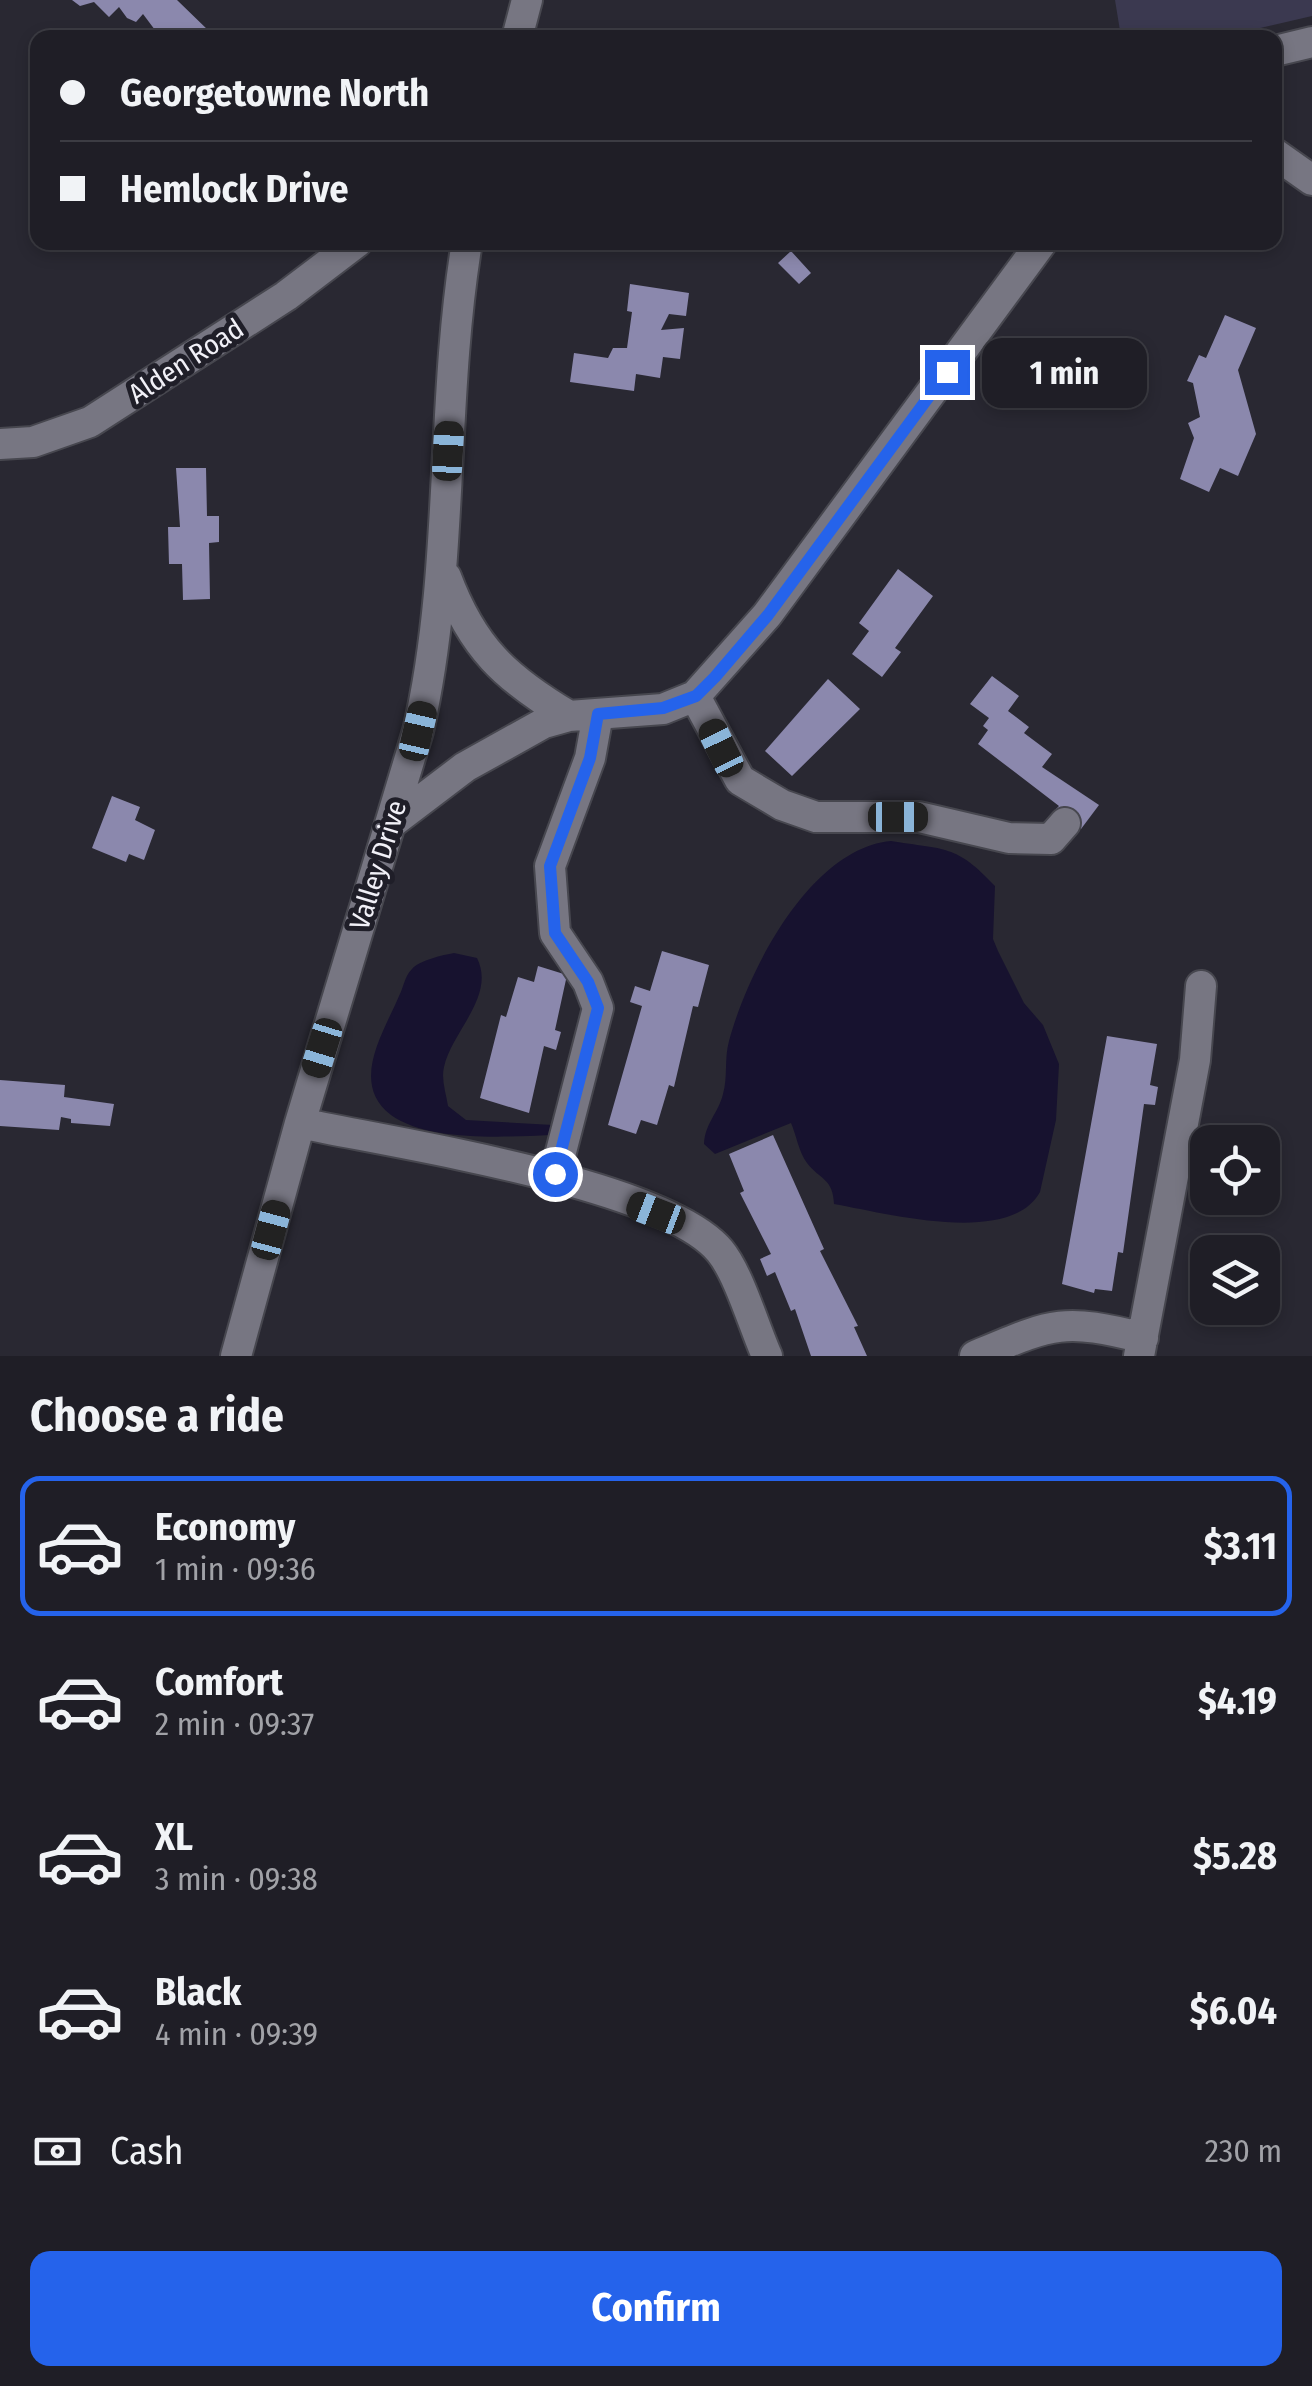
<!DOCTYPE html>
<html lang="en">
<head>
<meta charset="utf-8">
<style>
	:root { --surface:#1f1e26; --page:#2c2b32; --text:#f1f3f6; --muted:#a1a2a7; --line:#3c3c43; --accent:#2563eb }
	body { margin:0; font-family:"Fira Sans Condensed",sans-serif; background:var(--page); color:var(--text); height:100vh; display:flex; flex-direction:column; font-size:38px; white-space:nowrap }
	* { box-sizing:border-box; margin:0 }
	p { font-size:32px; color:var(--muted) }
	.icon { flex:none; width:55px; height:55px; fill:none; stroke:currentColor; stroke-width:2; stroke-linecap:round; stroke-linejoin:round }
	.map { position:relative; height:1356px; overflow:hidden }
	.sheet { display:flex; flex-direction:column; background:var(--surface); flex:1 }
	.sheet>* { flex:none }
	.banner { position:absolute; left:30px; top:30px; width:1252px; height:220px; border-radius:20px; box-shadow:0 5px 15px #0003,0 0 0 2px var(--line); display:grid; align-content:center; height:220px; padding:0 30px; background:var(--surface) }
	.tools { position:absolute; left:1190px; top:1125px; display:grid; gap:20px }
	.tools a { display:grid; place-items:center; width:90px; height:90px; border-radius:20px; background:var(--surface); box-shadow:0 5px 15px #0003,0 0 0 2px var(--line); font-size:50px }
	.end { position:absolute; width:45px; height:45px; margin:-22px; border:12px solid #2563eb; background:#fff; box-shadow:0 0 0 5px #fff }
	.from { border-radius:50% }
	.bubble { position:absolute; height:70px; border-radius:20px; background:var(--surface); box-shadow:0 5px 15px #0003,0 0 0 2px var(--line); font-size:32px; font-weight:700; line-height:70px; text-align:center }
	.car { position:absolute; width:30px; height:60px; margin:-30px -15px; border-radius:12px; box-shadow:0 0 8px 2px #0007; background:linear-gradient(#222 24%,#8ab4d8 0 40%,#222 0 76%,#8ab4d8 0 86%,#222 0) }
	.banner b { display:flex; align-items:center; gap:35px; height:95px; font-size:38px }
	.banner b+b { border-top:2px solid var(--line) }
	.banner i { width:25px; height:25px; background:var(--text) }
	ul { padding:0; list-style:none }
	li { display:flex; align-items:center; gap:30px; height:140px; margin:0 20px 15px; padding:0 10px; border:5px solid transparent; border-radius:20px }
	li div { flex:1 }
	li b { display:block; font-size:38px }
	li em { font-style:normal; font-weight:700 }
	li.current { border-color:var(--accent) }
	li>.icon { width:90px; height:90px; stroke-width:1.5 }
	h2 { padding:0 30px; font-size:45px; line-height:120px }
	.pay { display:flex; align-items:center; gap:25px; height:110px; padding:0 30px; font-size:38px }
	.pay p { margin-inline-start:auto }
	.primary-button { display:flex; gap:20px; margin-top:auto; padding:20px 30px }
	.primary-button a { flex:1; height:115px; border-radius:20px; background:var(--accent); color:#fff; font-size:40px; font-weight:700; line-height:115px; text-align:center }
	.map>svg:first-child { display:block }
	.green { fill:#3b3950 }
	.water { fill:#17122f }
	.building { fill:#8b88ad }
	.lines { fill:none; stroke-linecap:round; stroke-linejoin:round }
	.minor-casing { stroke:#47474f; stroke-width:34 }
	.minor { stroke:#777682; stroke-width:30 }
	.route { stroke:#2563eb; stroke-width:12 }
	.labels { text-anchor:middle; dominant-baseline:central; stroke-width:10; stroke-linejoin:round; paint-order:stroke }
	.street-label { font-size:28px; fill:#f1f0f7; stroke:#1f1e28 }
</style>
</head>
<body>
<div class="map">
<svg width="1312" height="1356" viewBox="0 0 1312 1356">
	<rect width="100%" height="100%" fill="#292832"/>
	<path class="green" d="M 1115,0 L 1312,0 L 1312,16 L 1222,37 L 1121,37 Z"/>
	<path class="water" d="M 891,841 C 945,850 956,844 995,886 L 993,939 L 998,951 L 1024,1003 L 1043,1025 L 1059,1064 L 1056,1120 L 1040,1192 C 1010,1247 885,1213 834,1204 C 833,1178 820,1180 807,1163 C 799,1153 796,1134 791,1123 L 715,1154 L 704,1144 C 705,1123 718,1114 723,1094 C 728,1077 724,1059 729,1041 C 748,970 811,848 891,841 Z
		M 454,953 L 477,958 C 496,996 452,1031 444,1067 C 441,1080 446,1093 448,1106 L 466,1120 L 553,1125 L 550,1135 C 507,1137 428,1142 391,1115 C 349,1083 384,1032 399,996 C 404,987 404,977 412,969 C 420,960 443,955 454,953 Z"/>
	<path class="building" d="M 72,0 L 177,0 L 211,33 L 206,38 L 161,38 L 143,14 L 136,22 L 127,18 L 119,7 L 109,17 L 94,2 L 80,6 Z
		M 791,251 L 811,273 L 799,284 L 778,263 Z
		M 630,284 L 689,293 L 686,316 L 669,314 L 661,330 L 684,328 L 680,359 L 663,357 L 660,378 L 636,374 L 634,391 L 570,382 L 574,353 L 608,358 L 613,348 L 627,348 L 632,312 L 627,311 Z
		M 1225,315 L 1256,328 L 1238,370 L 1256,434 L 1238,476 L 1220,468 L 1209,492 L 1180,479 L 1194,438 L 1188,423 L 1200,417 L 1193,383 L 1187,381 L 1199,355 L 1206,358 Z
		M 176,468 L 206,468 L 207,516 L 219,516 L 219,542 L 209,543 L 210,599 L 183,600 L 182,564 L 169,564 L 168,527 L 180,527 Z
		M 898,569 L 933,596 L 895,648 L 901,652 L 882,677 L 852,654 L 869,631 L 859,623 Z
		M 992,676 L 1019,696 L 1008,711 L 1029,727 L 1024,733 L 1052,754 L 1042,767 L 1099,805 L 1081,829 L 1056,809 L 1059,806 L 978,744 L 988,730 L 983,726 L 989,718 L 970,704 Z
		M 828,679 L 860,709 L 792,776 L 765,751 Z
		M 112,796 L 140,807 L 135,820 L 155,830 L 144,860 L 129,854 L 126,862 L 92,848 Z
		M 662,951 L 709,965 L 698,1007 L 693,1006 L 674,1087 L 669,1085 L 657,1125 L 641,1120 L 636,1134 L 608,1125 L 642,1006 L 630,1002 L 635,986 L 650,991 Z
		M 538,966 L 567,975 L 555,1030 L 561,1032 L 556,1050 L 544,1046 L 529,1113 L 480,1098 L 501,1015 L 506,1017 L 518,977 L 534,982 Z
		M 1107,1036 L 1157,1044 L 1150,1085 L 1158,1087 L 1155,1105 L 1144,1104 L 1123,1253 L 1118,1252 L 1112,1291 L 1095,1289 L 1094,1293 L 1062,1284 Z
		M 0,1080 L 65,1085 L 64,1097 L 114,1104 L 110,1126 L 71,1123 L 71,1119 L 61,1117 L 59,1130 L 0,1126 Z
		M 773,1135 L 824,1249 L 820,1251 L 858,1326 L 854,1327 L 867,1356 L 811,1356 L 795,1309 L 791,1311 L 775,1272 L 767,1276 L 760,1259 L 771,1254 L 740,1193 L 744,1191 L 729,1154 Z"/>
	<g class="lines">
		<defs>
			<path id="minor" d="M 517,38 L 527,0
				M 1275,51 L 1312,42
				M 1275,154 L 1312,180
				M 0,444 L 33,442 L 90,422 L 286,296 L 357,242
				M 446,577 C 472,647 505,678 569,716
				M 695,696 L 740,780 L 782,805 L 816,817 L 919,817 L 1009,838 L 1051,839 L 1065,823
				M 390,824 L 465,767 L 544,723 L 569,716 L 663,709 L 695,696 L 767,615 L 1042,242
				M 300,1123 C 392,1143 664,1183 720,1251 C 739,1274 754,1327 767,1356
				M 555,1175 L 598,1008 L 588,982 L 555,933 L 550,866 L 590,758 L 598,714
				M 236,1356 L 300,1123 L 418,731 C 455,570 440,405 467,242
				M 975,1356 C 1051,1324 1061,1317 1143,1338
				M 1139,1356 L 1195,1060 L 1201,986"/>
		</defs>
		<use href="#minor" class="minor-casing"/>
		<use href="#minor" class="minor"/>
	</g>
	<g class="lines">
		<path class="route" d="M 555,1174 L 598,1008 L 588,982 L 555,933 L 550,866 L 590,758 L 598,714 L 663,708 L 696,696 L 715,677 L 768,615 L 947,372"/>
	</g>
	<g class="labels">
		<g class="street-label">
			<text transform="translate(186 361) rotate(-33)">Alden Road</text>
			<text transform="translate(378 865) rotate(-73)">Valley Drive</text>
		</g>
	</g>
</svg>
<div class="tools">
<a><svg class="icon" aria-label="locate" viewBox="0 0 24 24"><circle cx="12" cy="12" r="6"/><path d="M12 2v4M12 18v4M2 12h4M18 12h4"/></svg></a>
<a><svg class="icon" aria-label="layers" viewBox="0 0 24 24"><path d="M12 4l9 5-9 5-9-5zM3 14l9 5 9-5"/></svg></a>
</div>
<i class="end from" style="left:555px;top:1174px"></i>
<i class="end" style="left:947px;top:372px"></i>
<div class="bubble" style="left:982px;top:338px;width:165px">1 min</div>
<i class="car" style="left:448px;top:451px;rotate:3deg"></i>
<i class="car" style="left:418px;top:731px;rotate:13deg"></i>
<i class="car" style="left:721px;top:748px;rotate:334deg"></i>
<i class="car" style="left:898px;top:817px;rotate:90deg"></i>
<i class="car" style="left:322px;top:1048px;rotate:197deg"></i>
<i class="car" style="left:656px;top:1213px;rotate:291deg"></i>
<i class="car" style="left:271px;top:1230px;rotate:15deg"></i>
<div class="banner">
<b><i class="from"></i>Georgetowne North</b>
<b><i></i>Hemlock Drive</b>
</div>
</div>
<section class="sheet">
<h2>Choose a ride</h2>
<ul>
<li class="current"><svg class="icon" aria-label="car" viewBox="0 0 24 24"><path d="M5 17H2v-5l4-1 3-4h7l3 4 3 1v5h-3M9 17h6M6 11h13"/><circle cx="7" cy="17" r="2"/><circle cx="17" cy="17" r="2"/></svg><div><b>Economy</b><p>1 min · 09:36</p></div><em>$3.11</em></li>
<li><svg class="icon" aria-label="car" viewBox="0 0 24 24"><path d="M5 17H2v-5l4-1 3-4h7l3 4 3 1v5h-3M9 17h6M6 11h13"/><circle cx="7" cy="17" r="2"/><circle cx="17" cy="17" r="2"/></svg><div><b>Comfort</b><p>2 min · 09:37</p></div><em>$4.19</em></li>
<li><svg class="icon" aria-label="car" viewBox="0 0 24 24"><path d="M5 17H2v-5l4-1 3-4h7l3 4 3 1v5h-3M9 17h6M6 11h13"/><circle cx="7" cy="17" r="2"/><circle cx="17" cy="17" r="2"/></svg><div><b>XL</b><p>3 min · 09:38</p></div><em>$5.28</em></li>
<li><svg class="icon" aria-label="car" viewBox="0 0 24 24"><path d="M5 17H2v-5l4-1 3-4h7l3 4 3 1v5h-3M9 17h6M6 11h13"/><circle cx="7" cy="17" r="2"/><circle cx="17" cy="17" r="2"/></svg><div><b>Black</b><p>4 min · 09:39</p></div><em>$6.04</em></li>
</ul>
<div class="pay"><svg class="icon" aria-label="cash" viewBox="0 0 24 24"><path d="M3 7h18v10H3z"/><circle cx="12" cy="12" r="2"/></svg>Cash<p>230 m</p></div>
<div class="primary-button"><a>Confirm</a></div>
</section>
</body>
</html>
